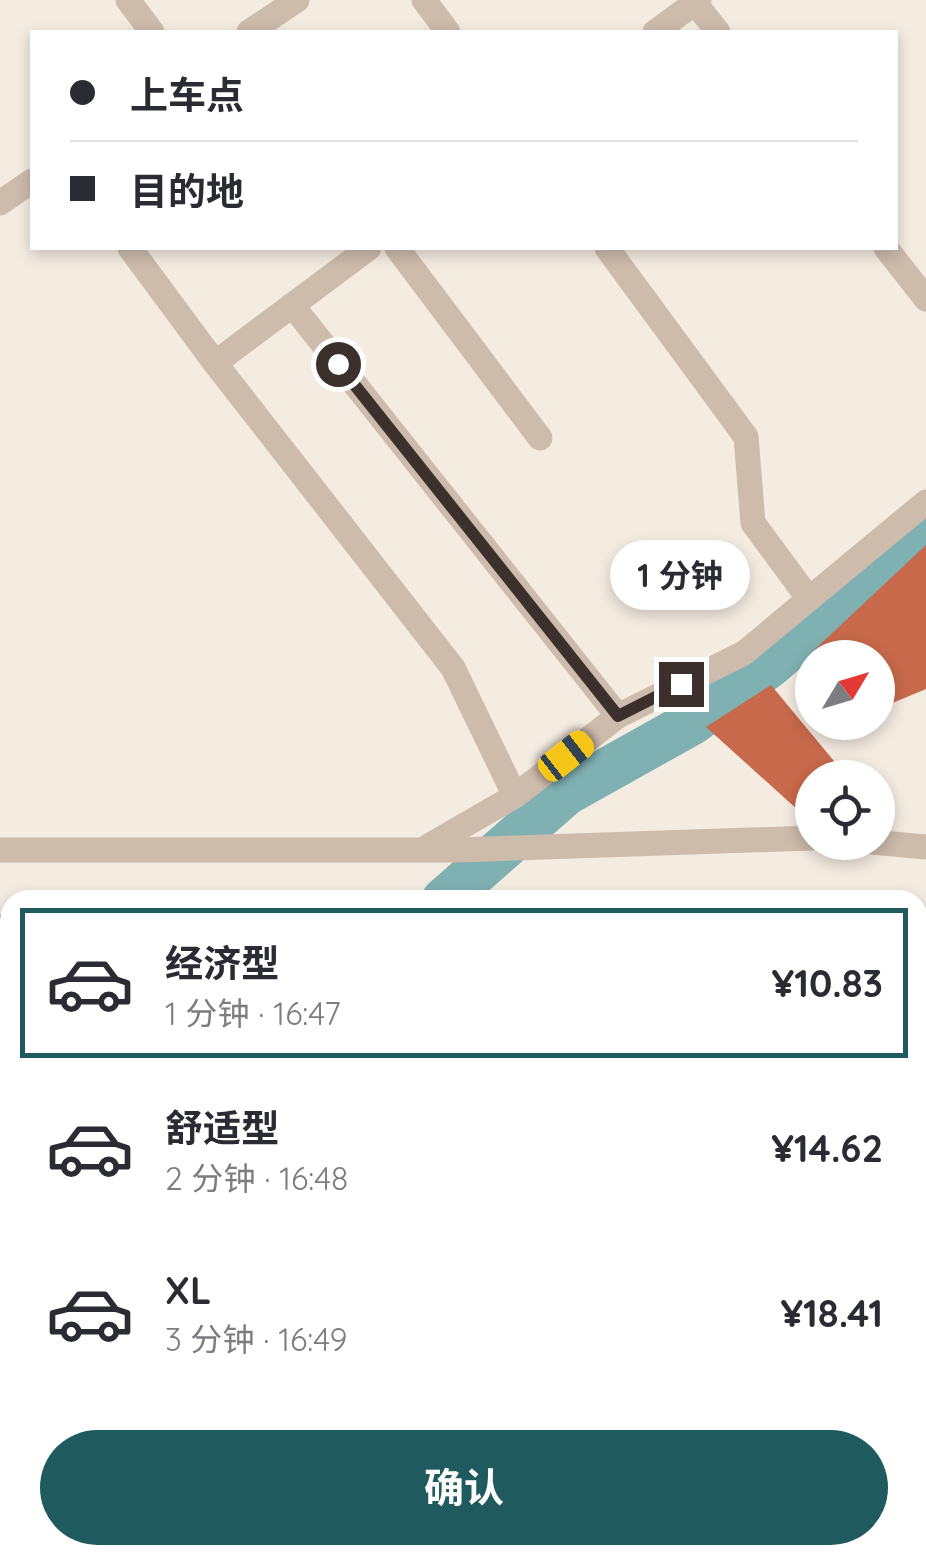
<!DOCTYPE html>
<html lang="zh">
<head>
<meta charset="utf-8">
<style>
	:root { --surface:#fff; --page:#f7f7f7; --text:#2b2b33; --muted:#7c7c81; --line:#e1e1e2; --accent:#1f5a5e }
	body { margin:0; font-family:Quicksand,"Noto Sans SC",sans-serif; background:var(--page); color:var(--text); height:100vh; display:flex; flex-direction:column; font-size:38px; white-space:nowrap }
	* { box-sizing:border-box; margin:0 }
	p { font-size:32px; color:var(--muted) }
	.icon { flex:none; width:55px; height:55px; fill:none; stroke:currentColor; stroke-width:2; stroke-linecap:round; stroke-linejoin:round }
	.map { position:relative; flex:1; overflow:hidden }
	.details { position:absolute; left:0px; top:890px; width:928px; height:675px; display:flex; flex-direction:column; background:var(--surface); border-radius:30px 30px 0 0; box-shadow:0 5px 15px #0003 }
	.details>* { flex:none }
	.guide { position:absolute; left:30px; top:30px; width:868px; height:220px; border-radius:0px; box-shadow:0 5px 15px #0003; display:grid; align-content:center; height:220px; padding:0 40px; background:var(--surface) }
	.needle { width:65px; rotate:52deg }
	.buttons { position:absolute; left:795px; top:640px; display:grid; gap:20px }
	.buttons a { display:grid; place-items:center; width:100px; height:100px; border-radius:50%; background:var(--surface); box-shadow:0 5px 15px #0003; font-size:50px }
	.end { position:absolute; width:45px; height:45px; margin:-22px; border:12px solid #3b302b; background:#fff; box-shadow:0 0 0 5px #fff }
	.from { border-radius:50% }
	.bubble { position:absolute; height:70px; border-radius:35px; background:var(--surface); box-shadow:0 5px 15px #0003; font-size:32px; font-weight:700; line-height:70px; text-align:center }
	.car { position:absolute; width:30px; height:60px; margin:-30px -15px; border-radius:12px; box-shadow:0 0 8px 2px #0007; background:linear-gradient(#f5c518 24%,#345 0 40%,#f5c518 0 76%,#345 0 86%,#f5c518 0) }
	.guide b { display:flex; align-items:center; gap:35px; height:95px; font-size:38px }
	.guide b+b { border-top:2px solid var(--line) }
	.guide i { width:25px; height:25px; background:var(--text) }
	ul { padding:18px 0 0; list-style:none }
	li { display:flex; align-items:center; gap:30px; height:150px; margin:0 20px 15px; padding:0 20px; border:5px solid transparent; border-radius:0px }
	li div { flex:1 }
	li b { display:block; font-size:38px }
	li em { font-style:normal; font-weight:700 }
	li.on { border-color:var(--accent) }
	li>.icon { width:90px; height:90px; stroke-width:1.5 }
	.cta { display:flex; gap:20px; margin-top:auto; padding:20px 40px }
	.cta a { flex:1; height:115px; border-radius:60px; background:var(--accent); color:#fff; font-size:40px; font-weight:700; line-height:115px; text-align:center }
	.map>svg:first-child { display:block }
	.water { fill:#7fb0b2 }
	.lines { fill:none; stroke-linecap:round; stroke-linejoin:round }
	.river { stroke:#7fb0b2; stroke-width:45 }
	.building { fill:#c8694b }
	.minor { stroke:#cdbbac; stroke-width:25 }
	.primary { stroke:#7d675c; stroke-width:25 }
	.rail-casing { stroke:#3b302b; stroke-width:11 }
	.rail { stroke:#fbf5ee; stroke-width:8; stroke-dasharray:22; stroke-linecap:butt }
	.route { stroke:#3b302b; stroke-width:12 }
</style>
</head>
<body>
<div class="map">
<svg width="926" height="1565" viewBox="0 0 926 1565">
	<rect width="100%" height="100%" fill="#f4ebe1"/>
	<path class="water" d="M 918,1426 L 926,1434 L 926,1565 L 0,1565 L 0,1526 L 10,1519 L 10,1555 L 918,1555 Z"/>
	<g class="lines">
		<path class="river" d="M 444,900 L 566,793 L 693,722 L 770,665 L 926,529
			M 0,1272 L 10,1264"/>
	</g>
	<path class="building" d="M 926,545 L 926,689 L 878,709 L 878,658 L 817,658 L 812,652 Z
		M 771,685 L 848,778 L 812,778 L 812,805 L 799,811 L 706,727 Z
		M 918,1230 L 926,1238 L 926,1316 L 918,1308 Z
		M 918,1340 L 926,1349 L 926,1419 L 918,1410 Z
		M 0,1431 L 10,1449 L 10,1507 L 0,1515 Z"/>
	<g class="lines">
		<path class="minor" d="M 128,0 L 152,32
			M 424,0 L 448,32
			M 695,3 L 718,32
			M 249,32 L 297,0
			M 655,32 L 699,0
			M 0,203 L 32,181
			M 130,248 L 215,363
			M 369,248 L 215,363 L 453,668 L 515,796 L 618,716 L 744,653 L 926,502
			M 397,248 L 540,438
			M 607,248 L 746,437 L 753,523 L 809,599
			M 886,248 L 926,299
			M 292,305 L 618,716
			M 872,842 L 926,847
			M 427,847 L 515,796
			M 0,850 L 455,850 L 812,838
			M 918,1110 L 926,1110
			M 0,1121 L 10,1121
			M 918,1214 L 926,1222
			M 0,1248 L 10,1239
			M 918,1323 L 926,1331"/>
		<path class="primary" d="M 918,926 L 926,926
			M 0,927 L 10,927
			M 0,1060 L 10,1060
			M 918,1074 L 926,1074"/>
		<defs>
			<path id="rail" d="M 0,994 L 10,994
				M 918,1001 L 926,1001
				M 0,1022 L 10,1022
				M 918,1029 L 926,1029"/>
		</defs>
		<use href="#rail" class="rail-casing"/>
		<use href="#rail" class="rail"/>
	</g>
	<g class="lines">
		<path class="route" d="M 338,364 L 618,716 L 681,684"/>
	</g>
</svg>
<div class="buttons">
<a><svg class="needle" viewBox="-14 -14 28 28"><path d="M0-13l5 13h-10z" fill="#e53935"/><path d="M0 13l5-13h-10z" fill="#7c7c81"/></svg></a>
<a><svg class="icon" aria-label="locate" viewBox="0 0 24 24"><circle cx="12" cy="12" r="6"/><path d="M12 2v4M12 18v4M2 12h4M18 12h4"/></svg></a>
</div>
<i class="end from" style="left:338px;top:364px"></i>
<i class="end" style="left:681px;top:684px"></i>
<div class="bubble" style="left:610px;top:540px;width:140px">1 分钟</div>
<i class="car" style="left:566px;top:756px;rotate:52deg"></i>
<div class="guide">
<b><i class="from"></i>上车点</b>
<b><i></i>目的地</b>
</div>
<section class="details">
<ul>
<li class="on"><svg class="icon" aria-label="car" viewBox="0 0 24 24"><path d="M5 17H2v-5l4-1 3-4h7l3 4 3 1v5h-3M9 17h6M6 11h13"/><circle cx="7" cy="17" r="2"/><circle cx="17" cy="17" r="2"/></svg><div><b>经济型</b><p>1 分钟 · 16:47</p></div><em>¥10.83</em></li>
<li><svg class="icon" aria-label="car" viewBox="0 0 24 24"><path d="M5 17H2v-5l4-1 3-4h7l3 4 3 1v5h-3M9 17h6M6 11h13"/><circle cx="7" cy="17" r="2"/><circle cx="17" cy="17" r="2"/></svg><div><b>舒适型</b><p>2 分钟 · 16:48</p></div><em>¥14.62</em></li>
<li><svg class="icon" aria-label="car" viewBox="0 0 24 24"><path d="M5 17H2v-5l4-1 3-4h7l3 4 3 1v5h-3M9 17h6M6 11h13"/><circle cx="7" cy="17" r="2"/><circle cx="17" cy="17" r="2"/></svg><div><b>XL</b><p>3 分钟 · 16:49</p></div><em>¥18.41</em></li>
</ul>
<div class="cta"><a>确认</a></div>
</section>
</div>
</body>
</html>
